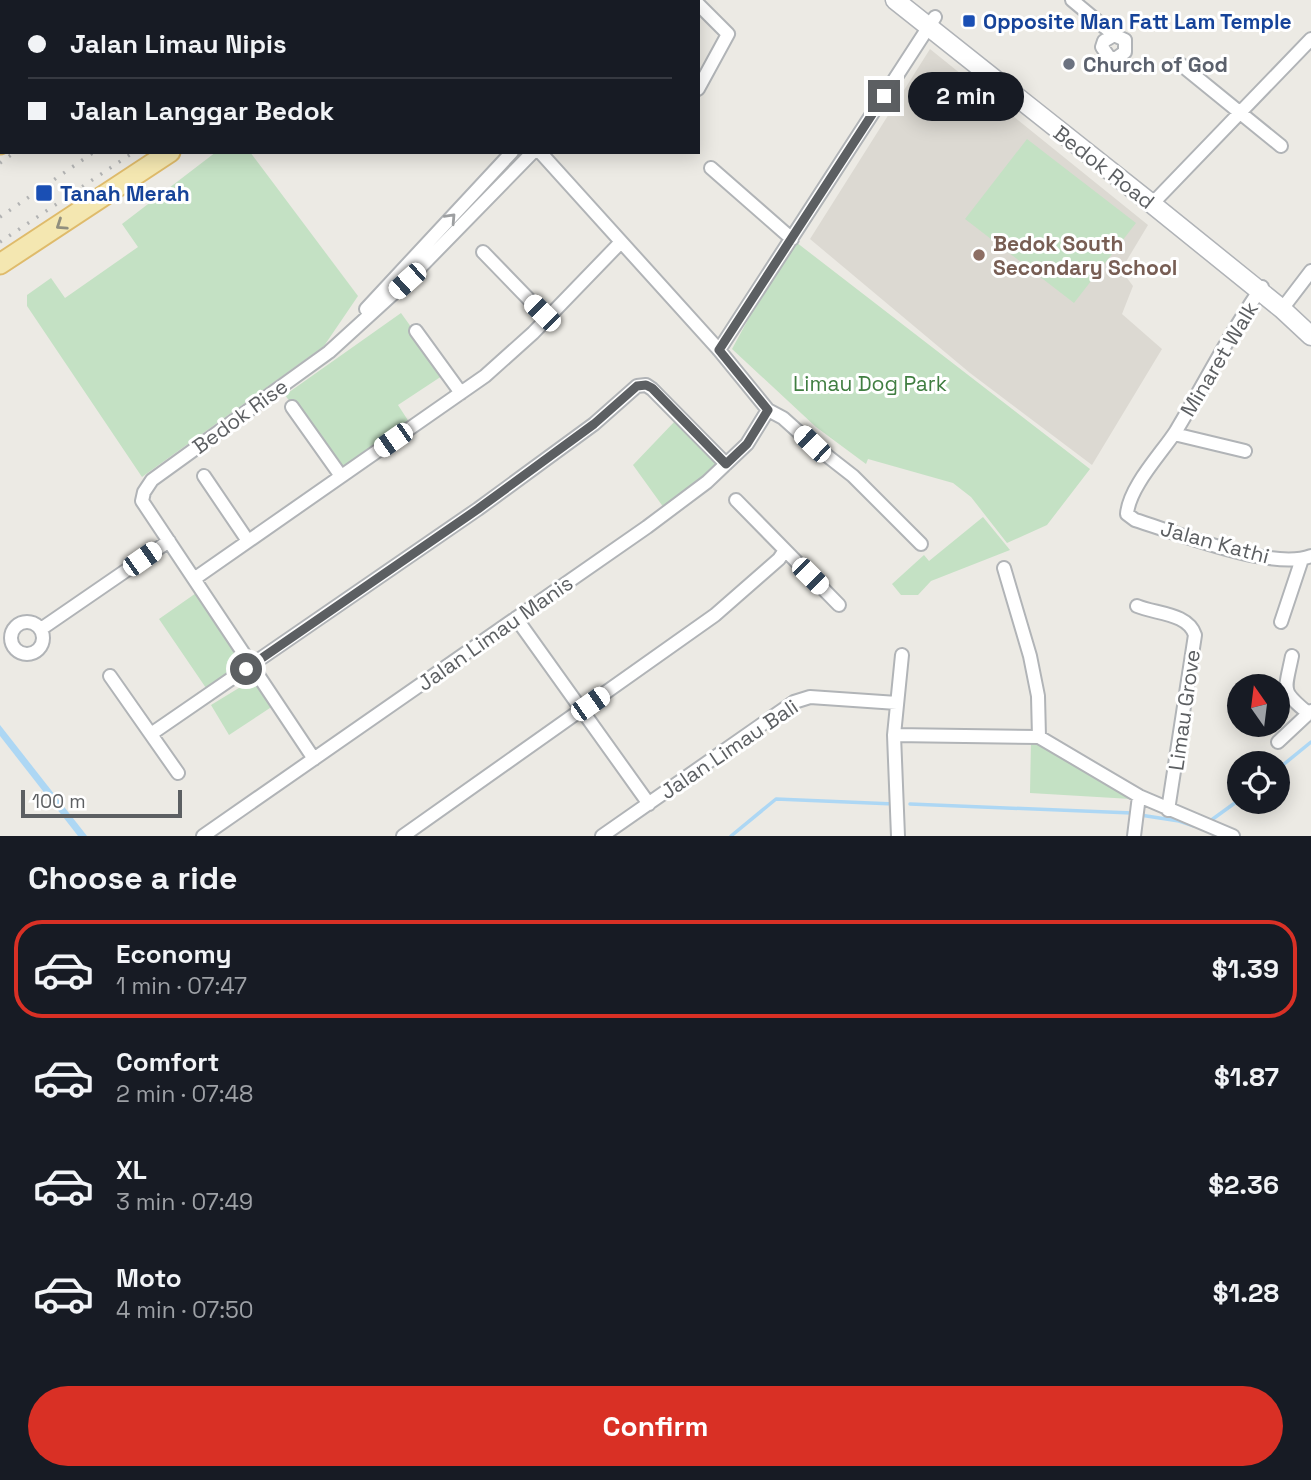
<!DOCTYPE html>
<html lang="en">
<head>
<meta charset="utf-8">
<style>
	:root { --surface:#171b24; --page:#20242c; --text:#f1f3f6; --muted:#9ea1a6; --line:#363941; --accent:#d93025 }
	body { margin:0; font-family:"Space Grotesk",sans-serif; background:var(--page); color:var(--text); height:100vh; display:flex; flex-direction:column; font-size:26px; white-space:nowrap }
	* { box-sizing:border-box; margin:0 }
	p { font-size:23px; color:var(--muted) }
	.icon { flex:none; width:38px; height:38px; fill:none; stroke:currentColor; stroke-width:2; stroke-linecap:round; stroke-linejoin:round }
	.map { position:relative; height:836px; overflow:hidden }
	.panel { display:flex; flex-direction:column; background:var(--surface); flex:1 }
	.panel>* { flex:none }
	.banner { position:absolute; left:0px; top:0px; width:700px; height:154px; box-shadow:0 4px 18px #0003; display:grid; align-content:center; height:154px; padding:0 28px; background:var(--surface) }
	.needle { width:46px; rotate:346deg }
	.tools { position:absolute; left:1227px; top:674px; display:grid; gap:14px }
	.tools a { display:grid; place-items:center; width:63px; height:63px; border-radius:50%; background:var(--surface); box-shadow:0 4px 18px #0003; font-size:35px }
	.scale { position:absolute; left:21px; bottom:18px; width:161px; box-sizing:border-box; padding-left:7px; border:4px solid #5c5f62; border-top:0; font-size:19px; line-height:24px; white-space:nowrap; color:#5c5f62; -webkit-text-stroke:5px #fff; paint-order:stroke }
	.end { position:absolute; width:32px; height:32px; margin:-16px; border:9px solid #5c5f62; background:#fff; box-shadow:0 0 0 4px #fff }
	.from { border-radius:50% }
	.bubble { position:absolute; height:49px; border-radius:24px; background:var(--surface); box-shadow:0 4px 18px #0003; font-size:23px; font-weight:800; line-height:49px; text-align:center }
	.car { position:absolute; width:21px; height:42px; margin:-21px -10px; border-radius:9px; box-shadow:0 0 5px 2px #0007; background:linear-gradient(#fff 24%,#345 0 40%,#fff 0 76%,#345 0 86%,#fff 0) }
	.banner b { display:flex; align-items:center; gap:24px; height:66px; font-size:26px }
	.banner b+b { border-top:2px solid var(--line) }
	.banner i { width:18px; height:18px; background:var(--text) }
	ul { padding:0; list-style:none }
	li { display:flex; align-items:center; gap:21px; height:98px; margin:0 14px 10px; padding:0 14px; border:4px solid transparent; border-radius:28px }
	li div { flex:1 }
	li b { display:block; font-size:26px }
	li em { font-style:normal; font-weight:800 }
	li.current { border-color:var(--accent) }
	li>.icon { width:63px; height:63px; stroke-width:1.5 }
	h2 { padding:0 28px; font-size:32px; line-height:84px }
	.primary-button { display:flex; gap:14px; margin-top:auto; padding:14px 28px }
	.primary-button a { flex:1; height:80px; border-radius:42px; background:var(--accent); color:#fff; font-size:28px; font-weight:800; line-height:80px; text-align:center }
	.map>svg:first-child { display:block }
	.education { fill:#dcd9d2 }
	.green { fill:#c4e1c4 }
	.water { fill:#add7f4 }
	.lines { fill:none; stroke-linecap:round; stroke-linejoin:round }
	.stream { stroke:#add7f4; stroke-width:3.5 }
	.minor-casing { stroke:#b1b4b7; stroke-width:16 }
	.secondary-casing { stroke:#b0b3b7; stroke-width:21 }
	.primary-casing { stroke:#dfbb6b; stroke-width:23 }
	.minor { stroke:#fff; stroke-width:12 }
	.secondary { stroke:#fff; stroke-width:18 }
	.primary { stroke:#f4e7b1; stroke-width:19 }
	.rail { stroke:#b2b3b3; stroke-width:3.5; stroke-dasharray:2 9; stroke-linecap:butt }
	.oneway { stroke:#9d9fa1 }
	.oneway2 { stroke:#918f7e }
	.route { stroke:#5c5f62; stroke-width:9 }
	.transit-dot { fill:#1a4fb4; stroke:#fff; stroke-width:2.5 }
	.worship-dot { fill:#6b7280; stroke:#fff; stroke-width:2.5 }
	.education-dot { fill:#8d6e63; stroke:#fff; stroke-width:2.5 }
	.labels { text-anchor:middle; dominant-baseline:central; stroke-width:6; stroke-linejoin:round; paint-order:stroke }
	.transit-label { font-size:21px; font-weight:bold; fill:#164399; stroke:#fff; text-anchor:start }
	.worship-label { font-size:21px; font-weight:bold; fill:#5b616d; stroke:#fff; text-anchor:start }
	.street-label { font-size:21px; fill:#5c5f62; stroke:#fff }
	.education-label { font-size:21px; font-weight:bold; fill:#785e54; stroke:#fff; text-anchor:start }
	.park-label { font-size:21px; fill:#407e41; stroke:#fff }
</style>
</head>
<body>
<div class="map">
<svg width="1311" height="836" viewBox="0 0 1311 836">
	<rect width="100%" height="100%" fill="#eceae4"/>
	<path class="education" d="M 930,49 L 1148,225 L 1121,270 L 1133,286 L 1122,314 L 1162,349 L 1092,465 L 970,373 L 810,239 Z"/>
	<path class="green" d="M 1027,139 L 1136,223 L 1074,303 L 965,219 Z
		M 216,152 L 250,152 L 358,296 L 324,346 L 142,477 L 27,306 L 27,295 L 51,278 L 65,298 L 138,247 L 122,224 Z
		M 792,239 L 1090,469 L 1047,525 L 1007,543 L 971,497 L 953,483 L 868,459 L 866,464 L 816,427 L 732,349 Z
		M 401,313 L 445,374 L 398,405 L 411,425 L 342,474 L 285,395 Z
		M 676,420 L 718,465 L 664,508 L 633,465 Z
		M 983,517 L 1010,550 L 931,581 L 918,595 L 901,595 L 892,584 L 924,555 L 929,561 Z
		M 199,591 L 245,661 L 206,688 L 159,619 Z
		M 247,683 L 260,685 L 276,704 L 229,735 L 211,705 Z
		M 1031,740 L 1131,792 L 1131,799 L 1030,793 Z"/>
	<path class="water" d="M 0,725 L 87,836 L 78,836 L 0,736 Z"/>
	<g class="lines">
		<path class="stream" d="M 1278,769 L 1311,742
			M 910,804 L 1132,813
			M 1140,815 L 1179,821 L 1194,826
			M 1210,821 L 1239,800
			M 731,836 L 776,799 L 894,804"/>
		<defs>
			<path id="minor" d="M 1072,0 L 1114,35 L 1125,40 L 1125,52 L 1115,59 L 1109,57 L 1102,47 L 1104,41 L 1114,35
				M 667,2 L 669,0
				M 688,2 L 690,0
				M 698,4 L 728,34 L 698,89
				M 1179,63 L 1281,146
				M 540,152 L 719,350 L 768,410 L 783,418 L 812,444 L 853,476 L 921,544
				M 711,168 L 792,239
				M 1152,204 L 1311,39
				M 483,252 L 547,318
				M 1262,287 C 1230,332 1205,383 1176,431 C 1161,454 1129,487 1127,514 L 1135,520 C 1177,533 1273,571 1311,556
				M 366,309 L 512,152
				M 1282,309 L 1311,271
				M 416,331 L 461,393
				M 719,350 L 935,17
				M 292,407 L 341,476
				M 1174,434 L 1245,451
				M 204,476 L 248,541
				M 736,500 L 839,605
				M 1004,568 L 1030,656 L 1038,696 L 1039,737
				M 194,579 L 485,376 L 533,333 L 621,242
				M 1137,606 C 1156,614 1188,613 1195,635 L 1168,810
				M 516,618 L 649,804
				M 1281,622 L 1302,559
				M11 638a16 16 0 1 1 32 0a16 16 0 1 1-32 0Z
				M 41,629 L 169,541
				M 1292,656 C 1285,691 1280,690 1308,713
				M 110,676 L 178,773
				M 151,734 L 478,509 L 594,424 L 637,386 L 646,385 L 652,389 L 726,464
				M 894,735 L 1039,737 L 1139,796 L 1233,836
				M 1278,742 L 1311,711
				M 314,759 L 142,501 L 144,492 L 152,480 L 329,352 L 407,281 L 533,152
				M 203,836 L 647,527 L 707,482 L 747,444 L 768,410
				M 403,836 L 715,615 L 779,559 L 785,550
				M 602,836 L 794,702 L 810,697 L 897,703
				M 898,836 L 894,735 L 902,655
				M 1134,836 L 1139,796"/>
			<path id="secondary" d="M 895,0 L 1152,204 L 1282,309 L 1311,336"/>
			<path id="primary" d="M 205,2 L 208,0
				M 391,2 L 393,0
				M 0,144 L 2,143
				M 0,264 L 170,152"/>
		</defs>
		<use href="#minor" class="minor-casing"/>
		<use href="#secondary" class="secondary-casing"/>
		<use href="#primary" class="primary-casing"/>
		<use href="#minor" class="minor"/>
		<use href="#secondary" class="secondary"/>
		<use href="#primary" class="primary"/>
		<path class="rail" d="M 238,2 L 241,0
			M 323,2 L 326,0
			M 356,2 L 359,0
			M 0,163 L 15,152
			M 0,217 L 94,152
			M 0,242 L 134,152"/>
	</g>
	<defs><path id="oneway-chevron" d="M-2-3.5L2.5 0L-2 3.5" fill="none" stroke-width="1.6" stroke-linecap="round" stroke-linejoin="round" transform="scale(1.75)"/></defs>
	<use class="oneway" href="#oneway-chevron" transform="translate(451 218) rotate(-47)"/>
	<use class="oneway2" href="#oneway-chevron" transform="translate(61 225) rotate(146)"/>
	<g class="lines">
		<path class="route" d="M 246,669 L 478,509 L 594,424 L 637,386 L 646,385 L 652,388 L 726,464 L 747,444 L 768,410 L 719,350 L 884,96"/>
	</g>
	<g class="transit-dot">
		<rect x="962" y="14" width="14" height="14" rx="3.5"/>
		<rect x="35" y="184" width="18" height="18" rx="3.5"/>
	</g>
	<circle class="worship-dot" cx="1069" cy="64" r="7"/>
	<circle class="education-dot" cx="979" cy="255" r="7"/>
	<g class="labels">
		<g class="transit-label">
			<text x="983" y="21">Opposite Man Fatt Lam Temple</text>
			<text x="60" y="193">Tanah Merah</text>
		</g>
		<g class="worship-label">
			<text x="1083" y="64">Church of God</text>
		</g>
		<g class="street-label">
			<text transform="translate(1104 167) rotate(38)">Bedok Road</text>
			<text transform="translate(1219 359) rotate(-59)">Minaret Walk</text>
			<text transform="translate(240 416) rotate(-36)">Bedok Rise</text>
			<text transform="translate(1215 542) rotate(15)">Jalan Kathi</text>
			<text transform="translate(495 633) rotate(-35)">Jalan Limau Manis</text>
			<text transform="translate(1184 710) rotate(-82)">Limau Grove</text>
			<text transform="translate(729 749) rotate(-34)">Jalan Limau Bali</text>
		</g>
		<g class="education-label">
			<text x="993" y="243">Bedok South<tspan x="993" dy="24">Secondary School</tspan></text>
		</g>
		<g class="park-label">
			<text x="870" y="383">Limau Dog Park</text>
		</g>
	</g>
</svg>
<div class="tools">
<a><svg class="needle" viewBox="-14 -14 28 28"><path d="M0-13l5 13h-10z" fill="#e53935"/><path d="M0 13l5-13h-10z" fill="#9ea1a6"/></svg></a>
<a><svg class="icon" aria-label="locate" viewBox="0 0 24 24"><circle cx="12" cy="12" r="6"/><path d="M12 2v4M12 18v4M2 12h4M18 12h4"/></svg></a>
</div>
<div class="scale">100 m</div>
<i class="end from" style="left:246px;top:669px"></i>
<i class="end" style="left:884px;top:96px"></i>
<div class="bubble" style="left:908px;top:72px;width:116px">2 min</div>
<i class="car" style="left:407px;top:281px;rotate:228deg"></i>
<i class="car" style="left:542px;top:313px;rotate:315deg"></i>
<i class="car" style="left:393px;top:440px;rotate:235deg"></i>
<i class="car" style="left:812px;top:444px;rotate:314deg"></i>
<i class="car" style="left:142px;top:559px;rotate:55deg"></i>
<i class="car" style="left:810px;top:576px;rotate:135deg"></i>
<i class="car" style="left:590px;top:704px;rotate:55deg"></i>
<div class="banner">
<b><i class="from"></i>Jalan Limau Nipis</b>
<b><i></i>Jalan Langgar Bedok</b>
</div>
</div>
<section class="panel">
<h2>Choose a ride</h2>
<ul>
<li class="current"><svg class="icon" aria-label="car" viewBox="0 0 24 24"><path d="M5 17H2v-5l4-1 3-4h7l3 4 3 1v5h-3M9 17h6M6 11h13"/><circle cx="7" cy="17" r="2"/><circle cx="17" cy="17" r="2"/></svg><div><b>Economy</b><p>1 min · 07:47</p></div><em>$1.39</em></li>
<li><svg class="icon" aria-label="car" viewBox="0 0 24 24"><path d="M5 17H2v-5l4-1 3-4h7l3 4 3 1v5h-3M9 17h6M6 11h13"/><circle cx="7" cy="17" r="2"/><circle cx="17" cy="17" r="2"/></svg><div><b>Comfort</b><p>2 min · 07:48</p></div><em>$1.87</em></li>
<li><svg class="icon" aria-label="car" viewBox="0 0 24 24"><path d="M5 17H2v-5l4-1 3-4h7l3 4 3 1v5h-3M9 17h6M6 11h13"/><circle cx="7" cy="17" r="2"/><circle cx="17" cy="17" r="2"/></svg><div><b>XL</b><p>3 min · 07:49</p></div><em>$2.36</em></li>
<li><svg class="icon" aria-label="car" viewBox="0 0 24 24"><path d="M5 17H2v-5l4-1 3-4h7l3 4 3 1v5h-3M9 17h6M6 11h13"/><circle cx="7" cy="17" r="2"/><circle cx="17" cy="17" r="2"/></svg><div><b>Moto</b><p>4 min · 07:50</p></div><em>$1.28</em></li>
</ul>
<div class="primary-button"><a>Confirm</a></div>
</section>
</body>
</html>
